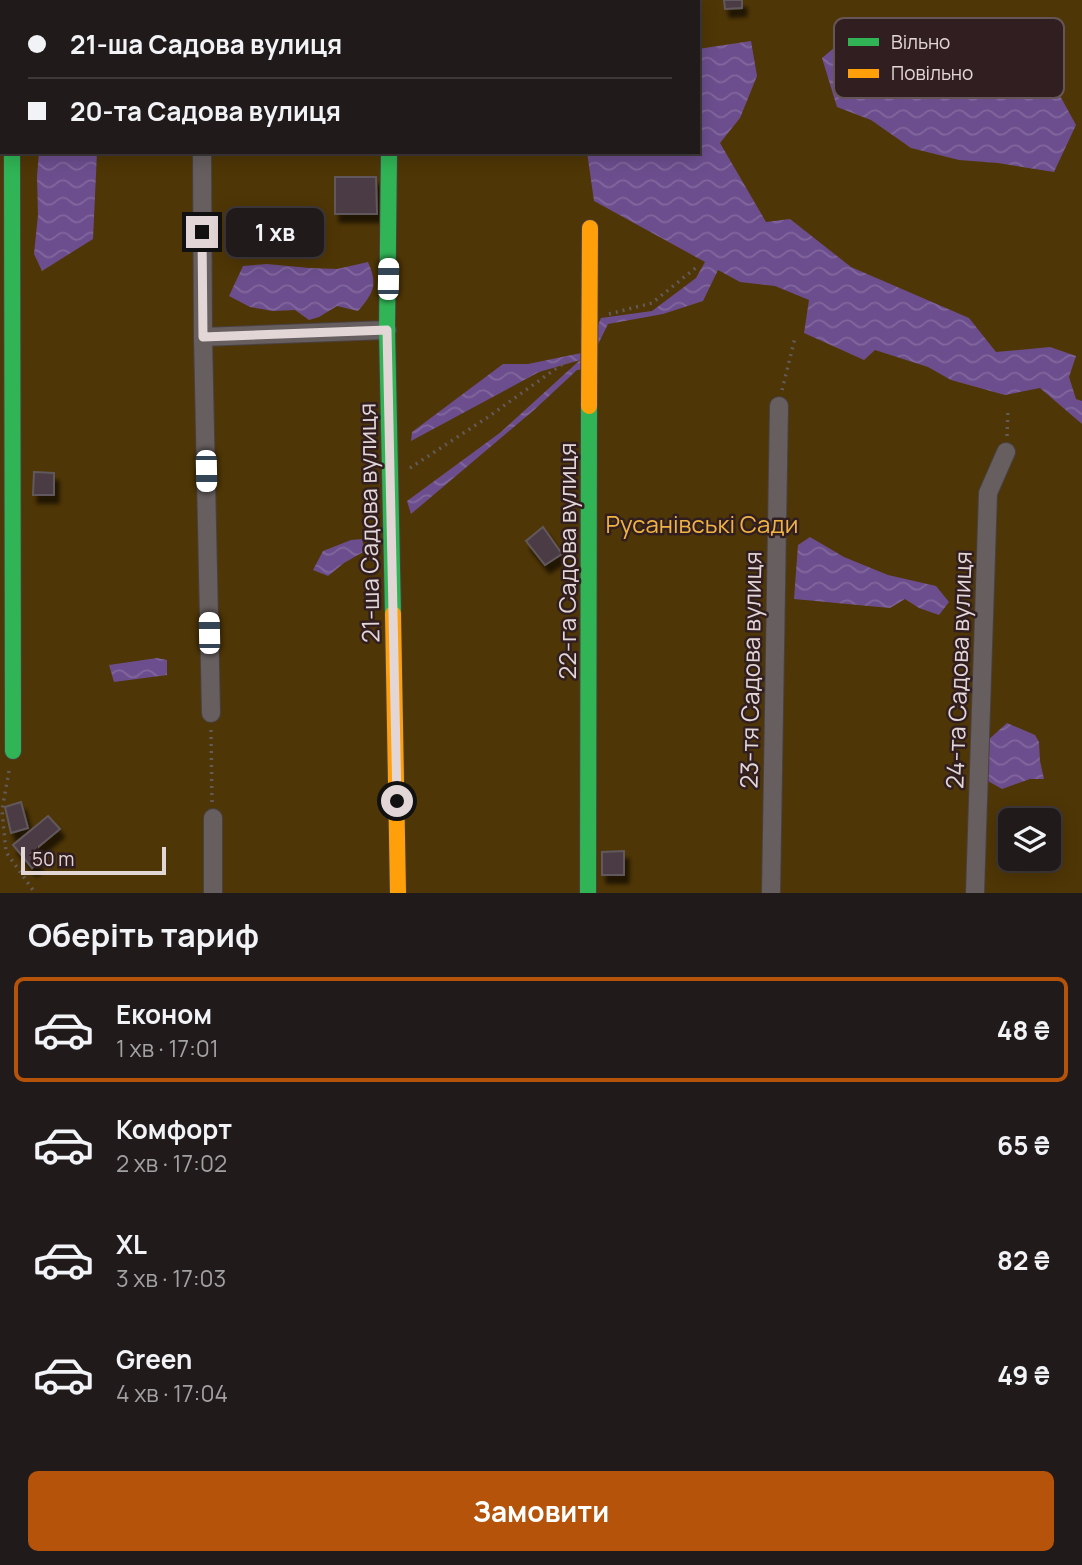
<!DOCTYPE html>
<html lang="uk">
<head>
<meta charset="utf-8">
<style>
	:root { --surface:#211a1b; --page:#2d2728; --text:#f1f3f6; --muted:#a2a1a3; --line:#3e383a; --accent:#b45309 }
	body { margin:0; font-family:Manrope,sans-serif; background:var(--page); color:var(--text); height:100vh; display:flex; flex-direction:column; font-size:26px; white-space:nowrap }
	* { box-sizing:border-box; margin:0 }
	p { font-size:23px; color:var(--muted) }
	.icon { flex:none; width:38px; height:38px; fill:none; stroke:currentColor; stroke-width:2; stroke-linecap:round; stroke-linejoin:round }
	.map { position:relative; height:893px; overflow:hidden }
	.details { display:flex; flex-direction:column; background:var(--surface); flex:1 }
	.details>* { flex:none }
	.top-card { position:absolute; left:0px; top:0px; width:700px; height:154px; box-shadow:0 4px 18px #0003,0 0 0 2px var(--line); display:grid; align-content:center; height:154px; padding:0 28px; background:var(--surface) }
	.controls { position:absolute; left:998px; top:808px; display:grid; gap:14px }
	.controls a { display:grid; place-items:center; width:63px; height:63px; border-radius:10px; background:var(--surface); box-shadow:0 4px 18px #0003,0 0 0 2px var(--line); font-size:35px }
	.scale { position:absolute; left:21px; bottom:18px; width:145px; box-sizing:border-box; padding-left:7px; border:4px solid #e3d6d7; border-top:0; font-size:19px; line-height:24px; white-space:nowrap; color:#e3d6d7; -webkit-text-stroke:5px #301e20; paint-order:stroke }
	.end { position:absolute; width:32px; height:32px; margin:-16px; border:9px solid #e3d6d7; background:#111; box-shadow:0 0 0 4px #111 }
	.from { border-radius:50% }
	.bubble { position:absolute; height:49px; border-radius:10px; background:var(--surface); box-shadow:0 4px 18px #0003,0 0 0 2px var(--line); font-size:23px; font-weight:700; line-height:49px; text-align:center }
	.car { position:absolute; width:21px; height:42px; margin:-21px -10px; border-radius:9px; box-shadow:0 0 5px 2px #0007; background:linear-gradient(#fff 24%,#345 0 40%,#fff 0 76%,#345 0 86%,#fff 0) }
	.top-card b { display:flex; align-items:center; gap:24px; height:66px; font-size:26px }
	.top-card b+b { border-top:2px solid var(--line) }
	.top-card i { width:18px; height:18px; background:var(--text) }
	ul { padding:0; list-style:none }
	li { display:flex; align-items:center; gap:21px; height:105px; margin:0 14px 10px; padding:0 14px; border:4px solid transparent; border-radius:10px }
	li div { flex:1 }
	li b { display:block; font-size:26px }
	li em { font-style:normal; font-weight:700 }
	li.active { border-color:var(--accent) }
	li>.icon { width:63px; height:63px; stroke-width:1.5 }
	h2 { padding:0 28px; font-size:32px; line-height:84px }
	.cta { display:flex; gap:14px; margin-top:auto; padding:14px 28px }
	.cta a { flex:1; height:80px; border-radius:10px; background:var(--accent); color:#fff; font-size:28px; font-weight:700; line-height:80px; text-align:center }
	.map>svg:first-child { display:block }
	.green { fill:#4f3606; fill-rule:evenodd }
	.water { fill:url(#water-waves) }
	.building { fill:#4b3a45; stroke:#61595c; stroke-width:2; filter:url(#shadow) }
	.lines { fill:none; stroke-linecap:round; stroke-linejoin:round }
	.street-casing { stroke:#494041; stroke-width:20 }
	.fast-casing { stroke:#494041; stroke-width:18 }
	.slow-casing { stroke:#494041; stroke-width:18 }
	.path { stroke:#625a5b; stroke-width:3.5; stroke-dasharray:2 5; stroke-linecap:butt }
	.street { stroke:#665e5f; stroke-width:18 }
	.fast { stroke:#30b455; stroke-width:16 }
	.slow { stroke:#ff9f0a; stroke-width:16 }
	.route { stroke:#e3d6d7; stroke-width:9 }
	.labels { text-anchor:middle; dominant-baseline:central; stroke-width:5; stroke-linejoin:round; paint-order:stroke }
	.street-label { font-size:24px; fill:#e3d6d7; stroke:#301e20 }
	.park-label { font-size:24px; fill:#f0b342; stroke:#301e20 }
	.key { fill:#301e20; stroke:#665557; stroke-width:2 }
	.key-label { font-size:19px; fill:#e3d6d7 }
</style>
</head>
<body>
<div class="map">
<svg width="1082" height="893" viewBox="0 0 1082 893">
	<defs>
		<pattern id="water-waves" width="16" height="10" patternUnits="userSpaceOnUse" patternTransform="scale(1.75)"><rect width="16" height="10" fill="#6c4e8e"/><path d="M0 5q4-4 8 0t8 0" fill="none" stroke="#81679d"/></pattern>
		<filter id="shadow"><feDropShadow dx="4.5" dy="8" stdDeviation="2" flood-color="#0009"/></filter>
	</defs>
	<rect width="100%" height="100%" fill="#2c2224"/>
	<path class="green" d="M 0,0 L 1082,0 L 1082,893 L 0,893 ZM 2,2 L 698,2 L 698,152 L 2,152 ZM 1010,821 L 1048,821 L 1048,859 L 1010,859 Z"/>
	<path class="water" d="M 296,0 L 486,0 L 491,2 L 295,2 Z
		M 927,32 L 950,46 L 987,54 L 1013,53 L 1047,72 L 1076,125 L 1054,172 L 998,163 L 959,160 L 911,148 L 871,120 L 837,107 L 822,58 L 848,36 L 886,44 Z
		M 751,41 L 757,76 L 740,118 L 720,143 L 766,222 L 790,219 L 851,267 L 969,318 L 996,352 L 1050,347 L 1076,356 L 1069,377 L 1076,399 L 1082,401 L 1082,424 L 1040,388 L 1005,395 L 951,380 L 928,367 L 875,350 L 864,360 L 804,333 L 809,300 L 775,286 L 740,282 L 718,270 L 703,301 L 663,314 L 608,324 L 586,369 L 577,370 L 534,410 L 411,514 L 407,501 L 501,432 L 580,360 L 539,372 L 411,441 L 412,432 L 503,364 L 528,364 L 586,352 L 601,318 L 652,311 L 696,278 L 705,262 L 594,201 L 587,152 L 698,152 L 698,49 Z
		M 39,152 L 97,152 L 93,239 L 42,271 L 34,254 L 38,215 L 37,176 Z
		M 368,262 C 378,284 374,293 358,311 L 337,306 L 319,317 L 309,320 L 295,310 L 273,311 L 250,307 L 229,296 L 243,266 L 267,264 L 309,268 L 337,269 Z
		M 810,537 L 844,557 L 888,575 L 936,586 L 949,602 L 939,615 L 919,608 L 905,599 L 890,608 L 794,599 L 798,545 Z
		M 362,539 L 365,551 L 344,563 L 328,576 L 313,570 L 323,551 L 351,540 Z
		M 157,658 L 167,660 L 167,675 L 114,682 L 109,665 Z
		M 1007,723 L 1035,735 L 1039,742 L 1040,761 L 1044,779 L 1030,779 L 1002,789 L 979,776 L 987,741 Z"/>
	<path class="building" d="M 724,0 L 742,0 L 742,8 L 725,9 Z
		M 335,177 L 376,177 L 377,214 L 335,214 Z
		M 34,472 L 54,473 L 54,495 L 33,495 Z
		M 543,527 L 562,554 L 545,565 L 526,541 Z
		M 21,802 L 28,828 L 11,833 L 5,807 Z
		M 48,816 L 60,829 L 31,853 L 39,862 L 32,868 L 13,845 Z
		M 624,851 L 624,875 L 602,875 L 602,852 Z"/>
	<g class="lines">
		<defs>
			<path id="street" d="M 12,0 L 12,2
				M 201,0 L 201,2
				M 202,152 L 203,337 L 211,713
				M 203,337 L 387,330
				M 213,818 L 213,893
				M 771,893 L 779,406
				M 975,893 L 988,493 L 1006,452"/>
			<path id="fast" d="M 12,152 L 13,751
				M 389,152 L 387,330 L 393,614
				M 588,893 L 589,406"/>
			<path id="slow" d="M 589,406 L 590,228
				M 393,614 L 398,893"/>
		</defs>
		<use href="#street" class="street-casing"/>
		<use href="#fast" class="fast-casing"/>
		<use href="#slow" class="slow-casing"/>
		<path class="path" d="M 609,314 L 652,303 L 698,266
			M 782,390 L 795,338
			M 1007,436 L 1008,410
			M 410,468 L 488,417 L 568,360
			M 211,730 L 212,802
			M 9,771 L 2,810 L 6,852 L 35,893"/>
		<use href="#street" class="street"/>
		<use href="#fast" class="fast"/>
		<use href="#slow" class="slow"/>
	</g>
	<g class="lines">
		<path class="route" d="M 202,232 L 203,337 L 387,330 L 397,801"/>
	</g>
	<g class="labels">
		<g class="street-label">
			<text transform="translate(368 523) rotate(-91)">21-ша Садова вулиця</text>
			<text transform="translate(566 561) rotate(-90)">22-га Садова вулиця</text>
			<text transform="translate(750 670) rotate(-89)">23-тя Садова вулиця</text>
			<text transform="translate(958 670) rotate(-88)">24-та Садова вулиця</text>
		</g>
		<g class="park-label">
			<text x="702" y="523">Русанівські Сади</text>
		</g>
	</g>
	<rect x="834" y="18" width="230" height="80" rx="10" class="key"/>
	<rect x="848" y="38" width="31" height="8" fill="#30b455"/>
	<rect x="848" y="69" width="31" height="9" fill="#ff9f0a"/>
	<g class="key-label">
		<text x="891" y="49">Вільно</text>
		<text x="891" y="80">Повільно</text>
	</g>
</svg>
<div class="controls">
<a><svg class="icon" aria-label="layers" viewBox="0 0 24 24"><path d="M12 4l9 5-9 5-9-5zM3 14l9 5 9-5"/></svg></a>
</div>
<div class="scale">50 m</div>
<i class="end from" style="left:397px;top:801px"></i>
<i class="end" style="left:202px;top:232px"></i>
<div class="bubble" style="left:226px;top:208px;width:98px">1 хв</div>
<i class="car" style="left:388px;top:279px;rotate:1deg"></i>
<i class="car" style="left:206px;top:471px;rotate:179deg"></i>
<i class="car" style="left:209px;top:633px;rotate:359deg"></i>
<div class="top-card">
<b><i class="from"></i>21-ша Садова вулиця</b>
<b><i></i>20-та Садова вулиця</b>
</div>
</div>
<section class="details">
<h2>Оберіть тариф</h2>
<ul>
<li class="active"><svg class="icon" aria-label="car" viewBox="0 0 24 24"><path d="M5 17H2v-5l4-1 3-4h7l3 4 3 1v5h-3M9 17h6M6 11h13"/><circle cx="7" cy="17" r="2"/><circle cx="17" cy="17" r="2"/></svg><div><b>Економ</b><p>1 хв · 17:01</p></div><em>48 ₴</em></li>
<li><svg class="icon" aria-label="car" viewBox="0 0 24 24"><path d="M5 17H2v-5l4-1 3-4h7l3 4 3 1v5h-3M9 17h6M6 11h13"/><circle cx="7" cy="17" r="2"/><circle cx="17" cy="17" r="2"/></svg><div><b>Комфорт</b><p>2 хв · 17:02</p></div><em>65 ₴</em></li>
<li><svg class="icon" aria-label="car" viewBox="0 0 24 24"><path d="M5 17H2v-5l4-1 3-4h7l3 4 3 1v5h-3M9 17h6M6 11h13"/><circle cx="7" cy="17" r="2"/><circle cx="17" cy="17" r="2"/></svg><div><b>XL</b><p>3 хв · 17:03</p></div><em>82 ₴</em></li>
<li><svg class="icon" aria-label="car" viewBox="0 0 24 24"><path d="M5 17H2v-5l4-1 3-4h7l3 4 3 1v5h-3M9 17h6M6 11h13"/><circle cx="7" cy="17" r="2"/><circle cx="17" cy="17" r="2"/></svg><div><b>Green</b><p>4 хв · 17:04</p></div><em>49 ₴</em></li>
</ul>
<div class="cta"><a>Замовити</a></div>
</section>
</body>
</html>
